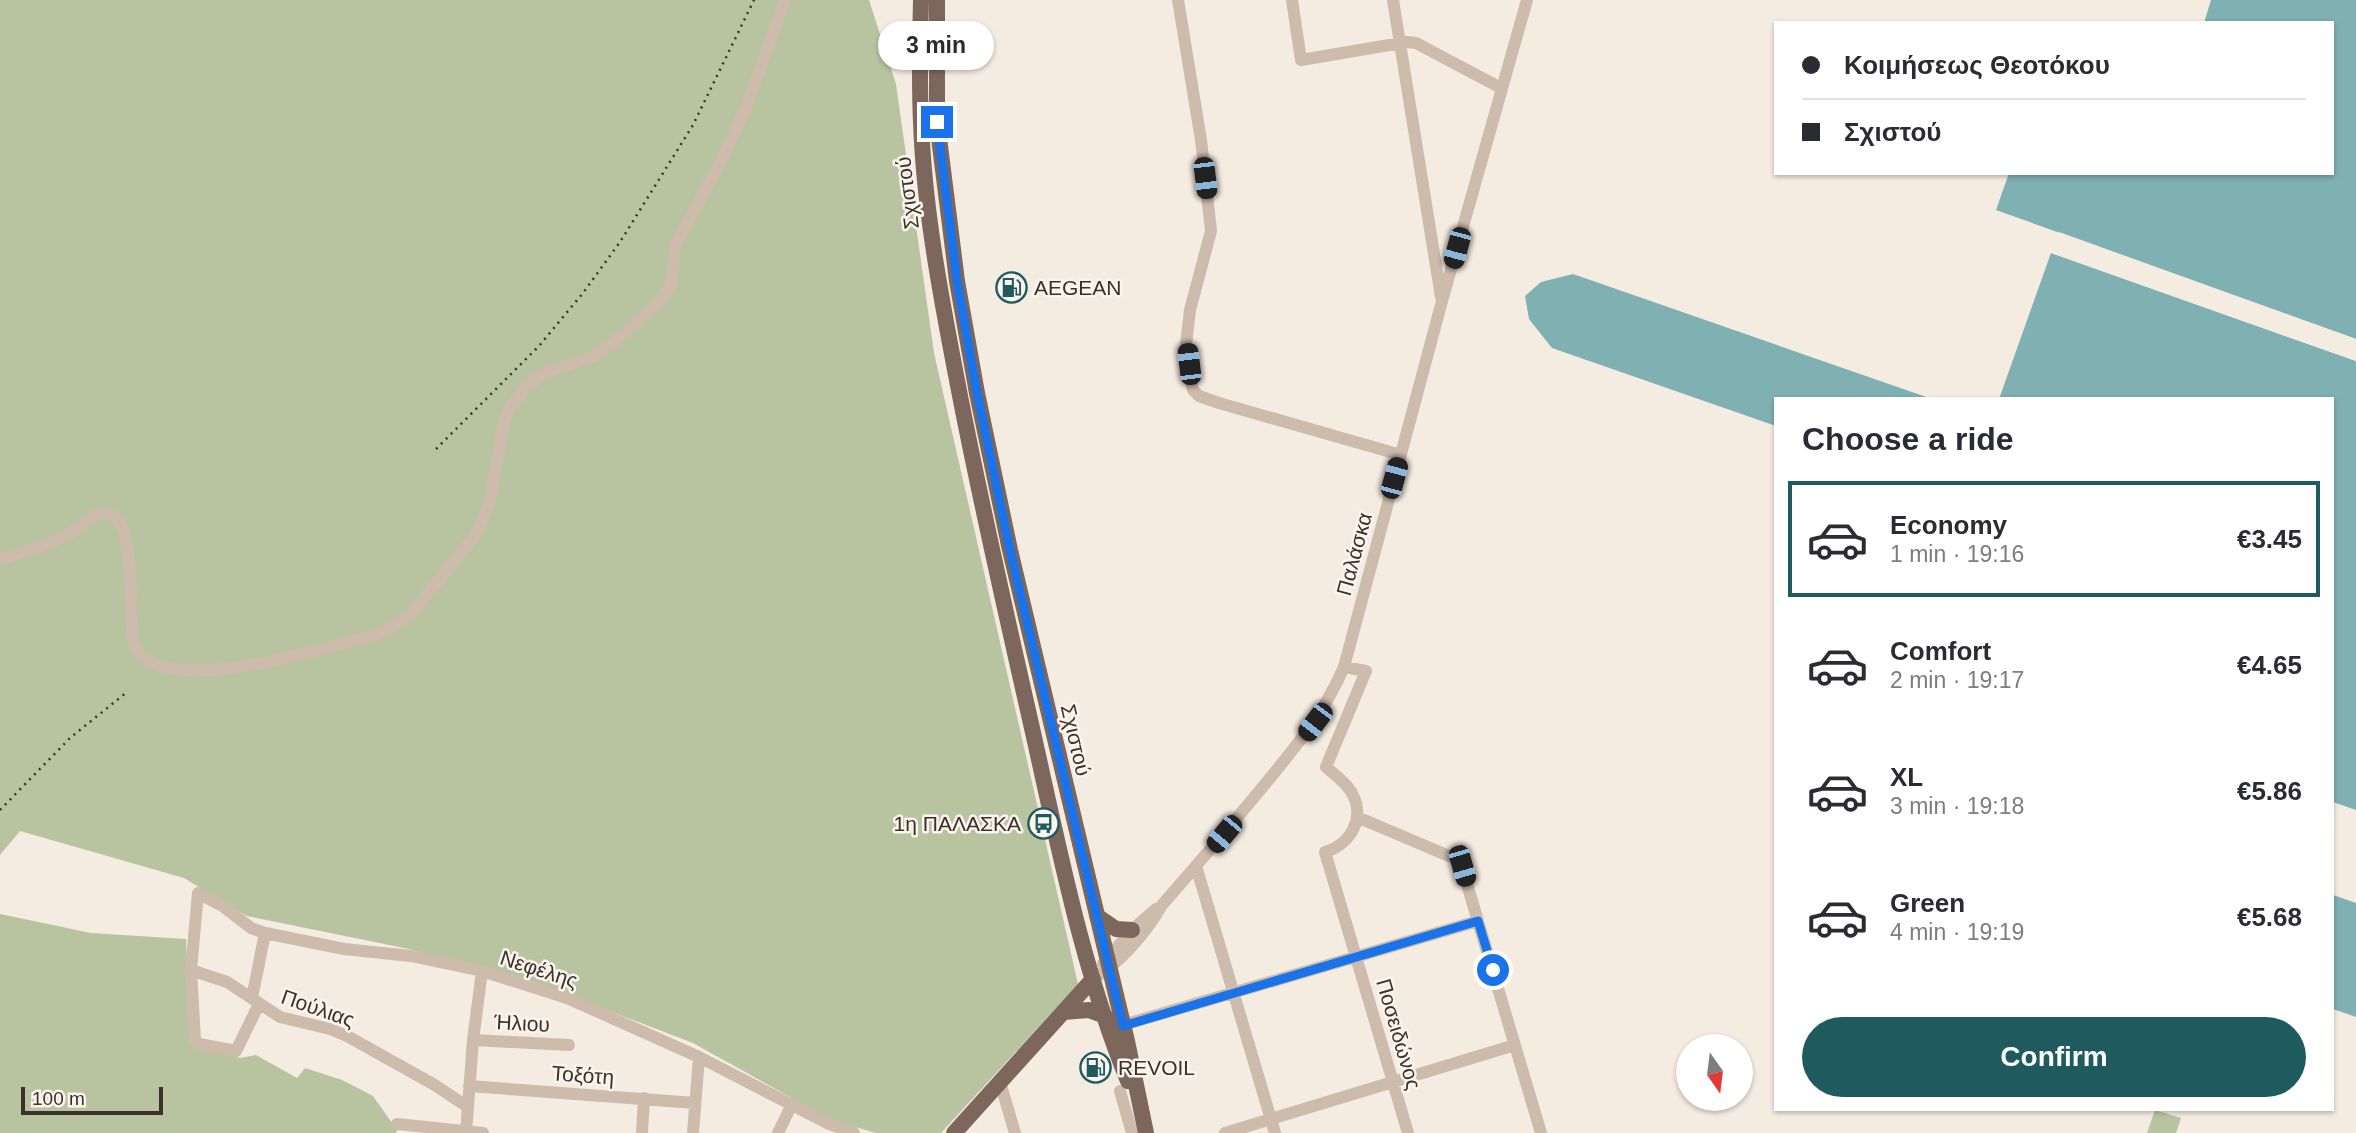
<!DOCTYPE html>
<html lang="en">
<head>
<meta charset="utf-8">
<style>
	:root { --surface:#fff; --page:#f7f7f7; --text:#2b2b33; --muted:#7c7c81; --line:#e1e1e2; --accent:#1f5a5e }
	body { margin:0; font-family:Arial,sans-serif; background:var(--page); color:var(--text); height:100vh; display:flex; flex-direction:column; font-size:26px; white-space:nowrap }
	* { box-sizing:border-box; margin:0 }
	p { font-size:23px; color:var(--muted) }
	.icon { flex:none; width:38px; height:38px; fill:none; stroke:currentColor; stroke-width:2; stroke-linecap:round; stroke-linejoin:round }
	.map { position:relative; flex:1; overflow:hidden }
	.sheet { position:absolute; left:1774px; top:397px; width:560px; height:714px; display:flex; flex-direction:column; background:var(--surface); border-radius:0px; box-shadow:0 2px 5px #0004 }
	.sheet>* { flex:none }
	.hud { position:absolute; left:1774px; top:21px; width:560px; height:154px; border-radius:0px; box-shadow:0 2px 5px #0004; display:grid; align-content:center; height:154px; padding:0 28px; background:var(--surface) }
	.needle { width:46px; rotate:166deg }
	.buttons { position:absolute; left:1676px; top:1034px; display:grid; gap:14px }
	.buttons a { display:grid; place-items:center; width:77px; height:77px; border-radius:50%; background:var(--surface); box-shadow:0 2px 5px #0004; font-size:35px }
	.scale { position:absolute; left:21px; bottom:18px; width:142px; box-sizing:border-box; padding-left:7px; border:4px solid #3b302b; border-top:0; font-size:19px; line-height:24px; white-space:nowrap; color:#3b302b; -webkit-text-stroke:5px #fbf5ee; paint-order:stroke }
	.end { position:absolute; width:32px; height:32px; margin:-16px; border:9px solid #1a73e8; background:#fff; box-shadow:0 0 0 4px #fff }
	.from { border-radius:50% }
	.bubble { position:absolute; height:49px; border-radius:24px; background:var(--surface); box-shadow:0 2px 5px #0004; font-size:23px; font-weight:800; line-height:49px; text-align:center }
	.car { position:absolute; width:21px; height:42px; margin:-21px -10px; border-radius:9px; box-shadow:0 0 5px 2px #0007; background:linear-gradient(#222 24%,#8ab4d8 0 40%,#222 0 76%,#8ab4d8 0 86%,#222 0) }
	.hud b { display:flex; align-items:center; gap:24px; height:66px; font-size:26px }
	.hud b+b { border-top:2px solid var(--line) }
	.hud i { width:18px; height:18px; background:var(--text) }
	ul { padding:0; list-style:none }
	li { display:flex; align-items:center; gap:21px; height:116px; margin:0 14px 10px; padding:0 14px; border:4px solid transparent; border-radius:0px }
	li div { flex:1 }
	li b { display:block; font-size:26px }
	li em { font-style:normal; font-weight:800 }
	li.active { border-color:var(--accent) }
	li>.icon { width:63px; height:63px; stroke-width:1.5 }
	h2 { padding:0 28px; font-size:32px; line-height:84px }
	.action { display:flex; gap:14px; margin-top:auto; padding:14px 28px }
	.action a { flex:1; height:80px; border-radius:42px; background:var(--accent); color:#fff; font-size:28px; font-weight:800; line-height:80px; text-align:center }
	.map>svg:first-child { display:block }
	.green { fill:#b8c4a0 }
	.water { fill:#7fb0b2 }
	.pier { fill:#f4ebe1 }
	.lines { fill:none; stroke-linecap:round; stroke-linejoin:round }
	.minor { stroke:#cdbbac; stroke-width:12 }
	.major { stroke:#7d675c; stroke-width:16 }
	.rail { stroke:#3b302b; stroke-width:2.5; stroke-dasharray:2 5; stroke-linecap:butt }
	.route { stroke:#1a73e8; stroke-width:9 }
	.labels { text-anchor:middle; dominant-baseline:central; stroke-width:5; stroke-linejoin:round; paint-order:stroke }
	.street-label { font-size:21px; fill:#3b302b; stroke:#fbf5ee }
	.poi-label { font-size:21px; fill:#3b302b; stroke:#fbf5ee; text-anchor:start }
</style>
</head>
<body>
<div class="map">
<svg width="2356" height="1133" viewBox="0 0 2356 1133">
	<rect width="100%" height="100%" fill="#f4ebe1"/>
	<path class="green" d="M 0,0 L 869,0 L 896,84 L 934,353 L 1078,984 L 941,1133 L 876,1133 L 831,1120 L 693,1043 L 539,984 L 409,949 L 247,916 L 184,878 L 20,831 L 0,855 Z
		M 0,914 L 91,933 L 186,939 L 190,1044 L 240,1058 L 256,1055 L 297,1078 L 305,1068 L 342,1080 L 373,1096 L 397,1130 L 396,1133 L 0,1133 Z
		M 2155,1110 L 2181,1118 L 2176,1133 L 2147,1133 Z"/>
	<path class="water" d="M 2211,0 L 2356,0 L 2356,339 L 1996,210 L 2009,173 L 2333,173 L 2333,23 L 2204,23 Z
		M 2051,253 L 2356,361 L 2356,810 L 2333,802 L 2333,399 L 1999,399 Z
		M 1573,274 L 1932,399 L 1776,399 L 1776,426 L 1552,348 L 1529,319 L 1525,296 L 1541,282 Z
		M 2333,895 L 2356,903 L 2356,1017 L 2333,1009 Z"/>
	<path class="pier" d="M 2059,232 L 2356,339 L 2356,343 L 2058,235 Z
		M 2052,250 L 2356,357 L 2356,361 L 2051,253 Z"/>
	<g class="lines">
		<path class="minor" d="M 1178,0 L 1201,140 L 1211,231 L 1190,310 L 1186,345 L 1190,379 L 1193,390 L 1199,396 L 1219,403 L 1401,455
			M 1292,0 L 1301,60 L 1407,42 L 1416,43 L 1501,88
			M 1393,0 L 1441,297
			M 0,559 C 24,552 53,544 74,531 C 84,525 94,512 106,513 C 140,517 126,623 135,647 C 139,656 147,661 155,664 C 204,685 316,650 368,637 L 386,631 L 411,614 L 475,536 L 489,506 L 504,422 L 509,409 L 526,387 L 546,372 L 594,356 L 607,348 L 655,306 L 671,286 L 675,246 L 718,167 L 746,108 L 785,0
			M 1344,667 L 1366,671 L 1326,767 C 1334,774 1344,781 1350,790 C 1367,815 1352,844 1325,852 L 1408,1133
			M 1357,817 L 1456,859 L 1461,864 L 1541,1133
			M 1196,866 L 1275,1133
			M 1103,964 L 1132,930 L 1156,909
			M 191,970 L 227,982 L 280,1017 L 330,1029 L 347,1036 L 433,1084 L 468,1107
			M 1093,979 C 1121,962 1146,933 1162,905 C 1197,865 1232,824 1266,783 C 1297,745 1324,713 1344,667 L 1442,301 L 1527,0
			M 252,998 L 265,933
			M 259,1004 L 236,1051 L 199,1044 L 195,1040 L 191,970 L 198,893 L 224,907 L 251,928 L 265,933 L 344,949 L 411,956 L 482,971 L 567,998 L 699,1057 L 827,1123 L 854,1133
			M 1123,1025 L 1478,921
			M 473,1040 L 569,1045
			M 1000,1082 L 1015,1133
			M 469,1086 L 695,1103
			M 1120,1091 L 1132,1133
			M 397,1124 L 483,1133
			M 466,1133 L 473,1040 L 482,971
			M 642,1133 L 644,1098
			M 693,1133 L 699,1057
			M 778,1133 L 792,1104
			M 1225,1133 L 1515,1045"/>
		<path class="major" d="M 921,0 C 920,41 919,82 921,122 C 924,207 940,292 956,375 C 977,486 1002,596 1027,706 C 1056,832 1079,961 1128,1081
			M 937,0 L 937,122 L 957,281 L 977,393 L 1010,550 L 1127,1041 L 1146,1133
			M 1097,916 L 1116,929 L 1132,930
			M 1063,1012 L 1089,1010 L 1105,1016
			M 954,1133 L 1093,979"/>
		<path class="rail" d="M 436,449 L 539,346 L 583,293 L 620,242 L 693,125 L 754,0
			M 0,810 L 70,738 L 127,692"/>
	</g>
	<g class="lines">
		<path class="route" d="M 937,122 L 957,281 L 977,393 L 1010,550 L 1123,1026 L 1478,921 L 1493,970"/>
	</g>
	<defs>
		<symbol id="fuel-ring" viewBox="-11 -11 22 22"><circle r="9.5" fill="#fbf5ee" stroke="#1f5a5e" stroke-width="1.5"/><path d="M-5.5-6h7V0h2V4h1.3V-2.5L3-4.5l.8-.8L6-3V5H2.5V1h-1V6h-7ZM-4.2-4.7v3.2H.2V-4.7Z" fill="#1f5a5e"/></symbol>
		<symbol id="bus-ring" viewBox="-11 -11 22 22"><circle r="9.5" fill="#fbf5ee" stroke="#1f5a5e" stroke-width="1.5"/><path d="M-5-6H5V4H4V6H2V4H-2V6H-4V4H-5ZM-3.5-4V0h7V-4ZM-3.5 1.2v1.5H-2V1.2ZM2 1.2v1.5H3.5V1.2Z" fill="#1f5a5e"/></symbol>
	</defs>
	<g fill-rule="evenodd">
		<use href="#fuel-ring" x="994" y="270" width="35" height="35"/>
		<use href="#bus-ring" x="1026" y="806" width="35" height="35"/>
		<use href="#fuel-ring" x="1078" y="1050" width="35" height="35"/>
	</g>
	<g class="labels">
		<g class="street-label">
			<text transform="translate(907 193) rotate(-97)">Σχιστού</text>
			<text transform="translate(1354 554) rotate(-75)">Παλάσκα</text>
			<text transform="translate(1076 740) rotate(77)">Σχιστού</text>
			<text transform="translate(539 969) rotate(18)">Νεφέλης</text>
			<text transform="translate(318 1008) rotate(19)">Πούλιας</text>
			<text transform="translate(522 1023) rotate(3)">Ήλιου</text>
			<text transform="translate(1399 1034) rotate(74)">Ποσειδώνος</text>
			<text transform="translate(583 1075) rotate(4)">Τοξότη</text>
		</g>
		<g class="poi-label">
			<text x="1034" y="287">AEGEAN</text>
			<text x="1021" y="823" text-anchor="end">1η ΠΑΛΑΣΚΑ</text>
			<text x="1118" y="1067">REVOIL</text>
		</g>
	</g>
</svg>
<div class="buttons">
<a><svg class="needle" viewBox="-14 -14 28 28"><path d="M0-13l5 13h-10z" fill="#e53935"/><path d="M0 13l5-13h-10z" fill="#7c7c81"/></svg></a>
</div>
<div class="scale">100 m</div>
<i class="end from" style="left:1493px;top:970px"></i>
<i class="end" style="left:937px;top:122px"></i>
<div class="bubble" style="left:878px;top:21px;width:116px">3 min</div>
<i class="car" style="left:1205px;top:178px;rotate:173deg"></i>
<i class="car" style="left:1457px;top:248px;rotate:195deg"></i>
<i class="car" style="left:1189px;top:364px;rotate:353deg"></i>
<i class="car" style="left:1394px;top:478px;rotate:15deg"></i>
<i class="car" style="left:1315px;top:722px;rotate:217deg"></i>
<i class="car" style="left:1224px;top:834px;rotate:220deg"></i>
<i class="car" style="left:1462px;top:866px;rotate:164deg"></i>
<div class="hud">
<b><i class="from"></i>Κοιμήσεως Θεοτόκου</b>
<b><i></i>Σχιστού</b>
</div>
<section class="sheet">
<h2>Choose a ride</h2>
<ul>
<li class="active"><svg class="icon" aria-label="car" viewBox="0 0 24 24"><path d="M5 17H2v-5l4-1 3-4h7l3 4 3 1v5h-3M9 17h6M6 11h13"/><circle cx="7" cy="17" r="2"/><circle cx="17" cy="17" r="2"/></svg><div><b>Economy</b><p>1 min · 19:16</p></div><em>€3.45</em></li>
<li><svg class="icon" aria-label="car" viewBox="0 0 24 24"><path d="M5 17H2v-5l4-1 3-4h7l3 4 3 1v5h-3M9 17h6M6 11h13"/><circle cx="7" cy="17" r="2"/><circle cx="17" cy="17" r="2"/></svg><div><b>Comfort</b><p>2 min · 19:17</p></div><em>€4.65</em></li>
<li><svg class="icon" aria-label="car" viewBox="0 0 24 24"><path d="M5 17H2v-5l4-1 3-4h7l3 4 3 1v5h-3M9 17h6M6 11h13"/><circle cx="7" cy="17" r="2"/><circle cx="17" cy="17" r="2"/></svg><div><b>XL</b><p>3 min · 19:18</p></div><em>€5.86</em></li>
<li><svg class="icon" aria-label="car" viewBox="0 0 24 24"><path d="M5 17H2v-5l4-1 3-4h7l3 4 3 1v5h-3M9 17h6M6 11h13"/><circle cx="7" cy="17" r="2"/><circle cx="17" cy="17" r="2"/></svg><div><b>Green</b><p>4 min · 19:19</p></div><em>€5.68</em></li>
</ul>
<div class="action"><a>Confirm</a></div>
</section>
</div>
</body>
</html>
